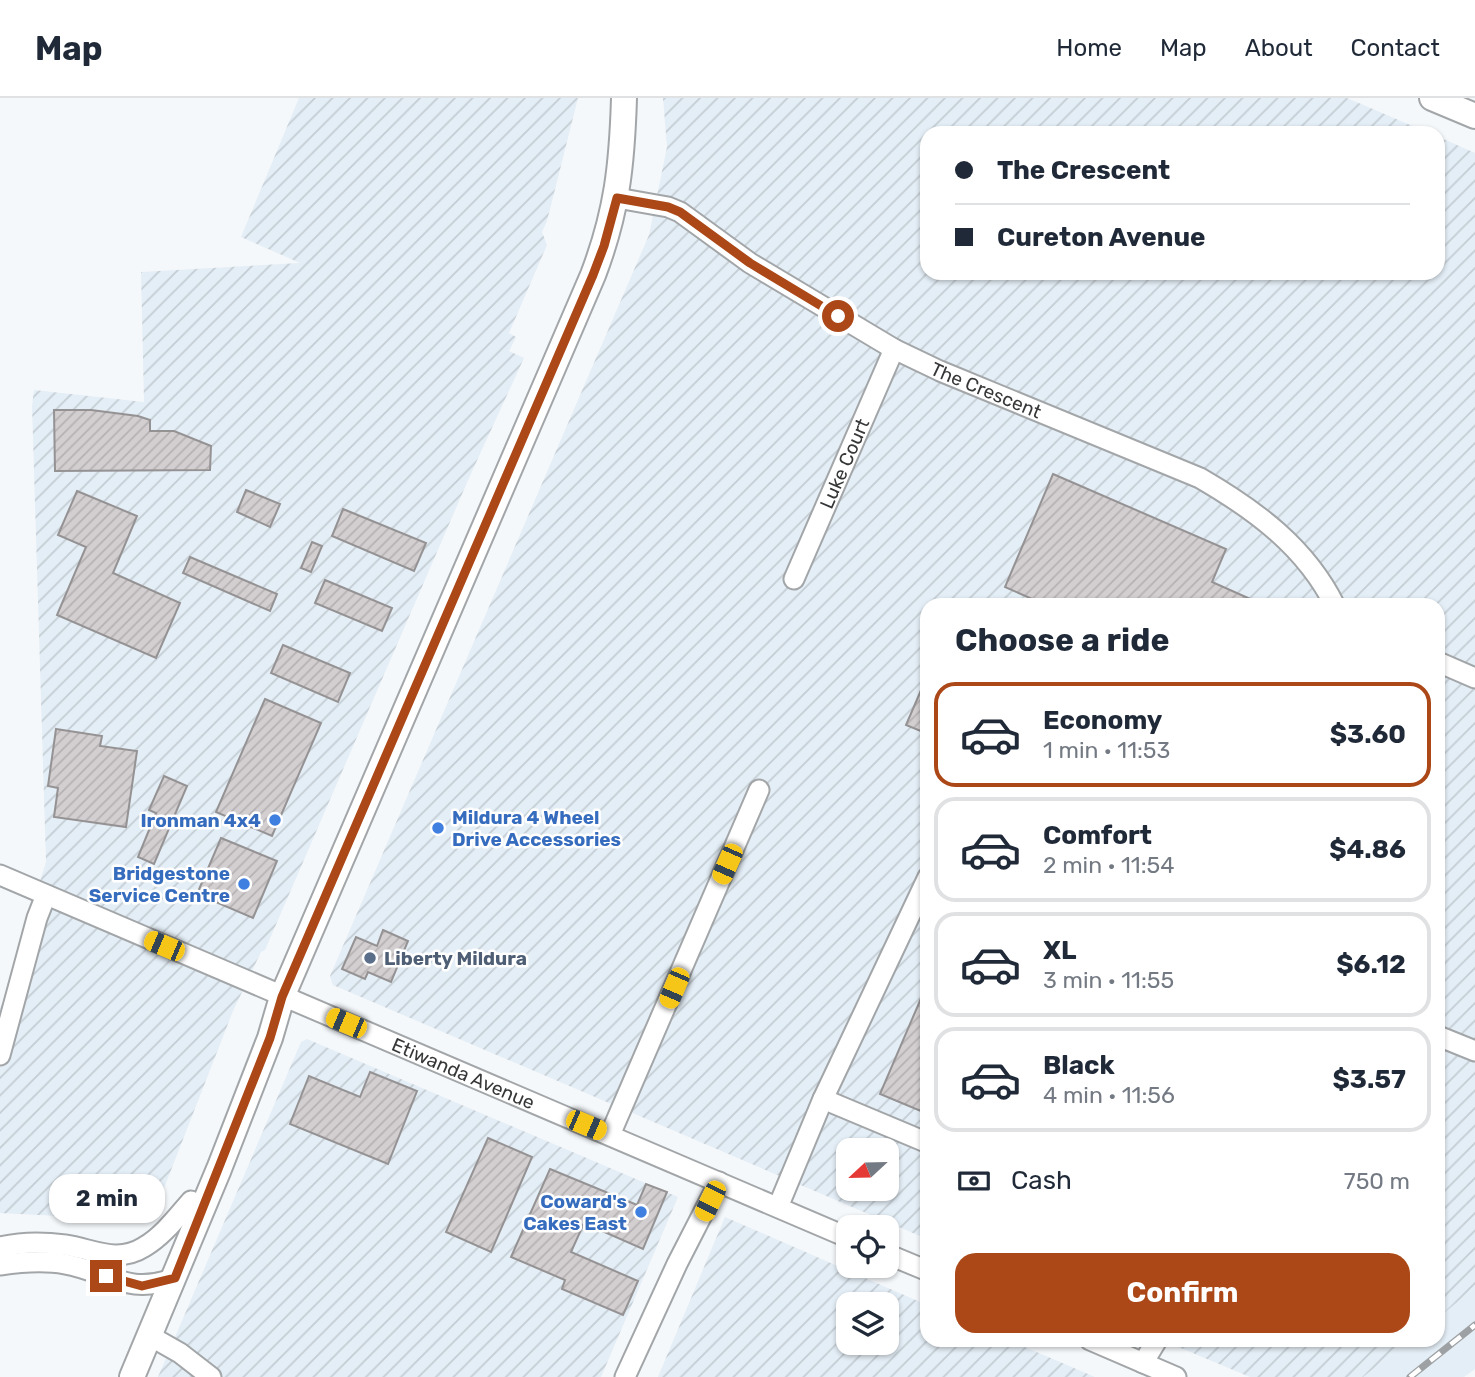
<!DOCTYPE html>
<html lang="en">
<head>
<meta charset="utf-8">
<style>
	:root { --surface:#fff; --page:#f2f2f3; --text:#1f2937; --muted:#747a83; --line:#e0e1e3; --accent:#ac4817 }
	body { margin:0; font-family:Rubik,sans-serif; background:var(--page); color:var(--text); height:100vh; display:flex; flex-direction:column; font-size:26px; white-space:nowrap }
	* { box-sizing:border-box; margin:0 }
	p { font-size:23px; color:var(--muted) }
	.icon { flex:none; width:38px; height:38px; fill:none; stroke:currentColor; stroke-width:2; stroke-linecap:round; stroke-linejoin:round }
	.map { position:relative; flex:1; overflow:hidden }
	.sheet { position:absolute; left:920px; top:500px; width:525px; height:749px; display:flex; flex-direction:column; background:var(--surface); border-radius:21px; box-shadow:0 2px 5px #0004 }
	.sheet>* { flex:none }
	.hud { position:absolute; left:920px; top:28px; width:525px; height:154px; border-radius:21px; box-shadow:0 2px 5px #0004; display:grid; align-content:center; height:154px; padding:0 35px; background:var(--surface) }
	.needle { width:46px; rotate:248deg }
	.controls { position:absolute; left:836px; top:1040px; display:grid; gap:14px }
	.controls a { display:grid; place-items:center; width:63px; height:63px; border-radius:14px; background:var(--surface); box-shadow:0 2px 5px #0004; font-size:35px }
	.end { position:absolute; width:32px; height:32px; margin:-16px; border:9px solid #ac4817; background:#fff; box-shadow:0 0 0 4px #fff }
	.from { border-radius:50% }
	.bubble { position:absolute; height:49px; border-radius:21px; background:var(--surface); box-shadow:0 2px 5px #0004; font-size:23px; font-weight:700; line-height:49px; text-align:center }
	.car { position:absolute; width:21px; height:42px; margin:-21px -10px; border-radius:9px; box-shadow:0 0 5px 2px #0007; background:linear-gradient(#f5c518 24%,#345 0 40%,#f5c518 0 76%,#345 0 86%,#f5c518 0) }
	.hud b { display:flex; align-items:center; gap:24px; height:66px; font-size:26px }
	.hud b+b { border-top:2px solid var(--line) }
	.hud i { width:18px; height:18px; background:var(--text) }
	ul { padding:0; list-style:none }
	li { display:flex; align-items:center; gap:21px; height:105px; margin:0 14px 10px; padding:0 21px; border:4px solid var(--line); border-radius:21px }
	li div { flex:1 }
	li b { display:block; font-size:26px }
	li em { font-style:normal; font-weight:700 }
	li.selected { border-color:var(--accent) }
	li>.icon { width:63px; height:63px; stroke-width:1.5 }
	h2 { padding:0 35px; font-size:32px; line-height:84px }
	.pay { display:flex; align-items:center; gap:18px; height:77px; padding:0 35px; font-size:26px }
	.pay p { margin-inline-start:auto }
	.action { display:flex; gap:14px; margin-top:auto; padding:14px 35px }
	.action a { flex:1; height:80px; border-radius:21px; background:var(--accent); color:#fff; font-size:28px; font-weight:700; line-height:80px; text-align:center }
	header { display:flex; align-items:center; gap:42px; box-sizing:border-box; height:98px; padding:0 35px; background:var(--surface); border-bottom:2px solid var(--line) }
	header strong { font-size:33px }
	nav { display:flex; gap:38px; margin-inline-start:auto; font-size:24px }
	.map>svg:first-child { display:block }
	.built { fill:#e4eef6 }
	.industrial { fill:url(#industrial-furrows); fill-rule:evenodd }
	.building { fill:url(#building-hatch); stroke:#959294; stroke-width:2 }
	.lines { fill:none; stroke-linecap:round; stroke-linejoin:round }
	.minor-casing { stroke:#a3a6a8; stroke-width:23 }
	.major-casing { stroke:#a3a6a8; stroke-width:28 }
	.minor { stroke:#fff; stroke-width:19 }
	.major { stroke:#fff; stroke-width:24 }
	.rail-casing { stroke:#9ea1a3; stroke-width:7 }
	.rail { stroke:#fff; stroke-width:4.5; stroke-dasharray:13; stroke-linecap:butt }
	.route { stroke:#ac4817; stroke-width:9 }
	.shop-dot { fill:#3f7fe0; stroke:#fff; stroke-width:2.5 }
	.service-dot { fill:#5c6f8a; stroke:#fff; stroke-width:2.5 }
	.labels { text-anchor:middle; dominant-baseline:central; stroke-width:5; stroke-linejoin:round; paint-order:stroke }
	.street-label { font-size:19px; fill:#363738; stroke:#fff }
	.shop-label { font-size:19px; font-weight:bold; fill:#366cbe; stroke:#fff; text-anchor:end }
	.service-label { font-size:19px; font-weight:bold; fill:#4e5e75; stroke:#fff; text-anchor:start }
</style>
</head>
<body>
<header>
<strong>Map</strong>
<nav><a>Home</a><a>Map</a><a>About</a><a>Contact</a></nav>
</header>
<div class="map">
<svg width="1475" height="1279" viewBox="0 0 1475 1279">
	<defs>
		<pattern id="industrial-furrows" width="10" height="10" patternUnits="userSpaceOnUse" patternTransform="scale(1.75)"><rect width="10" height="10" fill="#e4eef6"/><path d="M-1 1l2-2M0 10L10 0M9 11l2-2" fill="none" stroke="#c4cdd4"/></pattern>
		<pattern id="building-hatch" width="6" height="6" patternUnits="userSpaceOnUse" patternTransform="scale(1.75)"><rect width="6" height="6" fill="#d3cfd1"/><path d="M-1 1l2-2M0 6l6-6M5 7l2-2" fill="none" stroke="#b6b2b4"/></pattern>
	</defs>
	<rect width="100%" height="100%" fill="#f5f8fb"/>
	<path class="built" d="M 1475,1190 L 1475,1271 L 1464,1279 L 1363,1279 L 1409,1243 L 1438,1242 L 1439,1219 Z"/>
	<path class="industrial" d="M 299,0 L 578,0 L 547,123 L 542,134 L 547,147 L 509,235 L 516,239 L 509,253 L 524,260 L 469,380 L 265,852 L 261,854 L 233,913 L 159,1103 L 136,1122 L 0,1115 L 0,912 L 46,764 L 32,308 L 34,292 L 144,304 L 141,174 L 300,165 L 241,139 Z
		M 663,0 L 1347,0 L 1429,35 L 928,35 L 928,175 L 1438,175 L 1439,39 L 1475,55 L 1475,1190 L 1439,1219 L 1438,508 L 928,508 L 927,1141 L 333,887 L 330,878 L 649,137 L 667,49 ZM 849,1052 L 887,1052 L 887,1090 L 849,1090 Z
		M 307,941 L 678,1099 L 601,1279 L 158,1279 L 301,944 Z
		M 725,1119 L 927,1207 L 928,1242 L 1011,1243 L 1095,1279 L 658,1279 ZM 849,1206 L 887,1206 L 887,1244 L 849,1244 Z
		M 1164,1243 L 1409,1243 L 1363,1279 L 1250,1279 Z"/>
	<path class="building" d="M 54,312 L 91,312 L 138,318 L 150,322 L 150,333 L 174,333 L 211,348 L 210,372 L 55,373 Z
		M 1053,376 L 1226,451 L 1212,484 L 1266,508 L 1048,508 L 1005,489 Z
		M 246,392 L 280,406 L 270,429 L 237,414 Z
		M 77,393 L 137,418 L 113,475 L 180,505 L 156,560 L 57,517 L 86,449 L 58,437 Z
		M 343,411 L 426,445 L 414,473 L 332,438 Z
		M 312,444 L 322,448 L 311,474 L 301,470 Z
		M 190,459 L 277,496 L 270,513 L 183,475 Z
		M 325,482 L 392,510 L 382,533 L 315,505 Z
		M 283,547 L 350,575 L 338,604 L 271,575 Z
		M 928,576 L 928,636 L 906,627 Z
		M 265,601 L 321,625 L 272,738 L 216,714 Z
		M 56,631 L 102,638 L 100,648 L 137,653 L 126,729 L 54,719 L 58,690 L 48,688 Z
		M 164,678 L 187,688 L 154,766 L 138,759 L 156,715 L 149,712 Z
		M 221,740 L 277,763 L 253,820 L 197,796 Z
		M 383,832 L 408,843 L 391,884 L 368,874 L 365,881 L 342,871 L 356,839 L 377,848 Z
		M 928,884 L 928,1016 L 880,996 Z
		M 370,974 L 417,993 L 388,1066 L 290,1026 L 309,978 L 360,999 Z
		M 488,1040 L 532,1059 L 491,1154 L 446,1134 Z
		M 550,1071 L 637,1107 L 646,1086 L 667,1094 L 643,1151 L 584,1125 L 571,1154 L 638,1183 L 623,1217 L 562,1191 L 565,1182 L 511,1159 Z"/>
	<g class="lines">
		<defs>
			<g id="minor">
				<path id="s1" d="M 617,100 L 668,109 L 680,114 L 750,165 L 894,251 L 940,273 L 1200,380 C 1255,412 1306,449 1335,508"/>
				<path id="s2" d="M 794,481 L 894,251"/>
				<path d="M 1438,564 L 1475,580"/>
				<path id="s3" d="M 0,777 L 849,1140"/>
				<path d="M 1438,938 L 1475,953"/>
				<path d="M 0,957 L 37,820 L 46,797"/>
				<path d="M 823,1001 L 928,1045"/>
				<path d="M 610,1037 L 759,692"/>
				<path d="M 778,1109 L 823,1001 L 928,779"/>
				<path d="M 0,1149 C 21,1144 44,1144 65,1147 C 93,1151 117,1166 144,1149 C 163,1138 177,1119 191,1103"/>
				<path d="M 887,1156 L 928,1173"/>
				<path d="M 0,1167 C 21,1164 44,1162 65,1166 C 109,1174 128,1198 175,1180"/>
				<path d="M 150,1238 L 180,1255 L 211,1279"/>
				<path d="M 1090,1242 L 1176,1279"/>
				<path d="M 1143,1265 L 1157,1242"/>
				<path d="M 625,1279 L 677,1166 L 719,1084"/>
			</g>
			<path id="major" d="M 1432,0 L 1475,18
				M 132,1279 L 219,1071 L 270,940 L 282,899 L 593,177 C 617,114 622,67 624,0"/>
		</defs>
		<use href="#minor" class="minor-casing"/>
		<use href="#major" class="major-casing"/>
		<use href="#minor" class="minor"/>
		<use href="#major" class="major"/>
		<defs>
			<path id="rail" d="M 1410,1279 L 1475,1227"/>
		</defs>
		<use href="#rail" class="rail-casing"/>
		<use href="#rail" class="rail"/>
	</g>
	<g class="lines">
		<path class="route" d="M 106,1178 L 142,1188 L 175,1180 L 270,940 L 282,899 L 593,177 L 604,148 L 617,100 L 668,109 L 680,114 L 750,165 L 838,218"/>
	</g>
	<g class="shop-dot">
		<circle cx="275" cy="722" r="7"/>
		<circle cx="438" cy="730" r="7"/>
		<circle cx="244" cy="786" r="7"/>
		<circle cx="641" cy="1114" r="7"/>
	</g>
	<circle class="service-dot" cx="370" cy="860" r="7"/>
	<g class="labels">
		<g class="street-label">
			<text stroke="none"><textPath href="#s1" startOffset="420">The Crescent</textPath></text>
			<text stroke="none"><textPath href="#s2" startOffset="126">Luke Court</textPath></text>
			<text stroke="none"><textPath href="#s3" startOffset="504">Etiwanda Avenue</textPath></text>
		</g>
		<g class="shop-label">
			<text x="452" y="719" text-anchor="start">Mildura 4 Wheel<tspan x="452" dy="22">Drive Accessories</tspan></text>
			<text x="261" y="722">Ironman 4x4</text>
			<text x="230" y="775">Bridgestone<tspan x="230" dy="22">Service Centre</tspan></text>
			<text x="627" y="1103">Coward's<tspan x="627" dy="22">Cakes East</tspan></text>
		</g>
		<g class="service-label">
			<text x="384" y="860">Liberty Mildura</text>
		</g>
	</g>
</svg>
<div class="controls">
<a><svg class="needle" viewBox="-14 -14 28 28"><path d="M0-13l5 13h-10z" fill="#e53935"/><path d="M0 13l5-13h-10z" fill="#747a83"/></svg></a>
<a><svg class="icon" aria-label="locate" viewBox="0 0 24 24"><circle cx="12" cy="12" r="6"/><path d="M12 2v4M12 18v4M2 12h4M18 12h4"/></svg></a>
<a><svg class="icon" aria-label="layers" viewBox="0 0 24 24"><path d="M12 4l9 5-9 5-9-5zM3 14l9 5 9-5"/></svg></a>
</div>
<i class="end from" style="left:838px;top:218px"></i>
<i class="end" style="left:106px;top:1178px"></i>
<div class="bubble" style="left:49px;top:1076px;width:116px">2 min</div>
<i class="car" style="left:727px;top:766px;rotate:204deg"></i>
<i class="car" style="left:164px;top:848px;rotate:293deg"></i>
<i class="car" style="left:674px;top:890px;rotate:203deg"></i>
<i class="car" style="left:346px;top:925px;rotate:293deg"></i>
<i class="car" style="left:586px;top:1027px;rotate:113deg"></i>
<i class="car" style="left:710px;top:1103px;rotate:206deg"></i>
<div class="hud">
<b><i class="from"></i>The Crescent</b>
<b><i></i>Cureton Avenue</b>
</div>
<section class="sheet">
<h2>Choose a ride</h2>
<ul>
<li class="selected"><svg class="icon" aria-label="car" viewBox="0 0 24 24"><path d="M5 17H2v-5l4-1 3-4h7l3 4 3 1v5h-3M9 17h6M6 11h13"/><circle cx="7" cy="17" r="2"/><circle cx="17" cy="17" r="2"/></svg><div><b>Economy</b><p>1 min · 11:53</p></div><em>$3.60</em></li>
<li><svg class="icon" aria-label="car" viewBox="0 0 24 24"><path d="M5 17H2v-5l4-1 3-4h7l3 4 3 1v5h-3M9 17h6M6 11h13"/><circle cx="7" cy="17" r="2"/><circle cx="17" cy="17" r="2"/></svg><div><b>Comfort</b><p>2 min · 11:54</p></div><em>$4.86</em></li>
<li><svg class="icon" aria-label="car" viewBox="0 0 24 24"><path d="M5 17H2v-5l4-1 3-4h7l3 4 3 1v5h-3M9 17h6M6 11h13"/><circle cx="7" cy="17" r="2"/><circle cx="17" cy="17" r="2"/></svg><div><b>XL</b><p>3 min · 11:55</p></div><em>$6.12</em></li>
<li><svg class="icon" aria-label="car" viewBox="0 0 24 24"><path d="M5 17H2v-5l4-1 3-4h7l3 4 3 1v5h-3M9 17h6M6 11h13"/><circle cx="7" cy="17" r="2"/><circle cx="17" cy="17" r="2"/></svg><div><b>Black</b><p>4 min · 11:56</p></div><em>$3.57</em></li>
</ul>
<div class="pay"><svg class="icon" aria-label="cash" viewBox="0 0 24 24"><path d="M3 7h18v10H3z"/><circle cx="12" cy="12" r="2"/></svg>Cash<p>750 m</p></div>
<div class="action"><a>Confirm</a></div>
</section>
</div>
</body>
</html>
